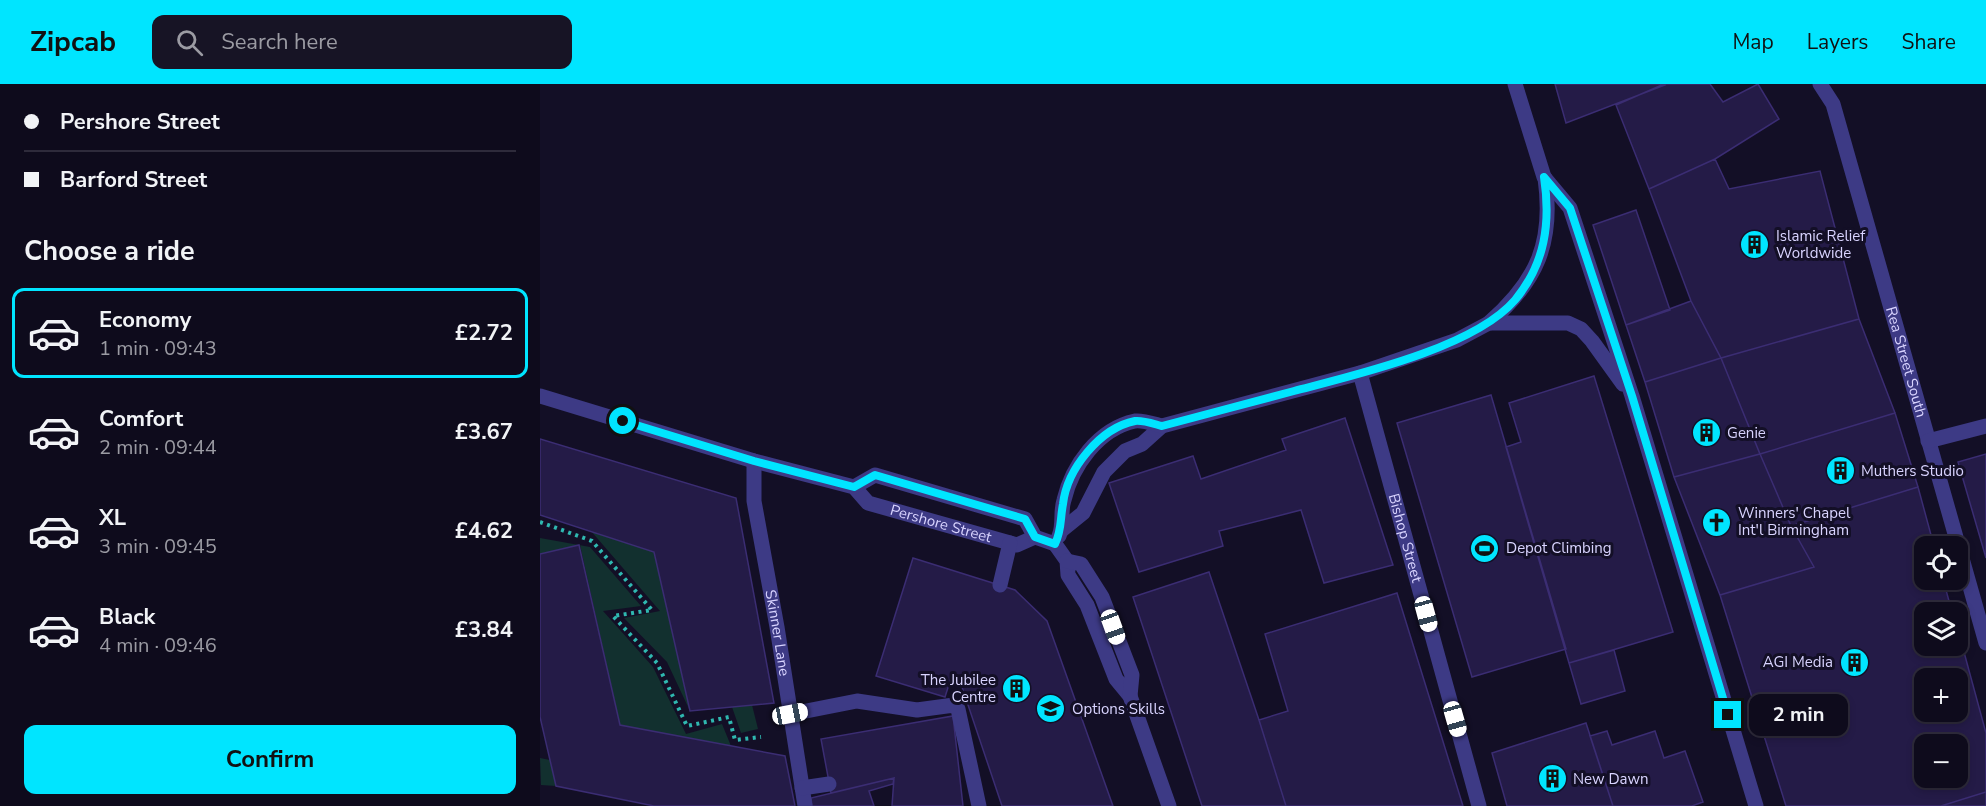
<!DOCTYPE html>
<html lang="en">
<head>
<meta charset="utf-8">
<style>
	:root { --surface:#0e0b1c; --page:#171425; --text:#f1f3f6; --muted:#9b9ba3; --line:#2e2b3b; --accent:#00e5ff }
	body { margin:0; font-family:"Nunito Sans",sans-serif; background:var(--page); color:var(--text); height:100vh; display:flex; flex-direction:column; font-size:22px; white-space:nowrap }
	* { box-sizing:border-box; margin:0 }
	p { font-size:20px; color:var(--muted) }
	.icon { flex:none; width:33px; height:33px; fill:none; stroke:currentColor; stroke-width:2; stroke-linecap:round; stroke-linejoin:round }
	.map { position:relative; flex:1; overflow:hidden }
	.sheet { display:flex; flex-direction:column; background:var(--surface); width:540px }
	.sheet>* { flex:none }
	.guide { display:grid; align-content:center; height:132px; padding:0 24px; background:var(--surface) }
	.controls { position:absolute; left:1374px; top:452px; display:grid; gap:12px }
	.controls a { display:grid; place-items:center; width:54px; height:54px; border-radius:12px; background:var(--surface); box-shadow:0 3px 9px #0003,0 0 0 2px var(--line); font-size:30px }
	.end { position:absolute; width:27px; height:27px; margin:-14px; border:8px solid #00e5ff; background:#111; box-shadow:0 0 0 3px #111 }
	.from { border-radius:50% }
	.bubble { position:absolute; height:42px; border-radius:12px; background:var(--surface); box-shadow:0 3px 9px #0003,0 0 0 2px var(--line); font-size:20px; font-weight:700; line-height:42px; text-align:center }
	.car { position:absolute; width:18px; height:36px; margin:-18px -9px; border-radius:8px; box-shadow:0 0 4px 2px #0007; background:linear-gradient(#fff 24%,#345 0 40%,#fff 0 76%,#345 0 86%,#fff 0) }
	.guide b { display:flex; align-items:center; gap:21px; height:57px; font-size:22px }
	.guide b+b { border-top:2px solid var(--line) }
	.guide i { width:15px; height:15px; background:var(--text) }
	ul { padding:0; list-style:none }
	li { display:flex; align-items:center; gap:18px; height:90px; margin:0 12px 9px; padding:0 12px; border:3px solid transparent; border-radius:12px }
	li div { flex:1 }
	li b { display:block; font-size:22px }
	li em { font-style:normal; font-weight:700 }
	li.on { border-color:var(--accent) }
	li>.icon { width:54px; height:54px; stroke-width:1.5 }
	h2 { padding:0 24px; font-size:27px; line-height:72px }
	.button { display:flex; gap:12px; margin-top:auto; padding:12px 24px }
	.button a { flex:1; height:69px; border-radius:12px; background:var(--accent); color:#111; font-size:24px; font-weight:700; line-height:69px; text-align:center }
	header { display:flex; align-items:center; gap:36px; box-sizing:border-box; height:84px; padding:0 30px; background:var(--accent); color:#111 }
	header strong { font-size:28px }
	nav { display:flex; gap:33px; margin-inline-start:auto; font-size:21px }
	.search { width:420px; height:54px; background:var(--page); display:flex; align-items:center; gap:15px; box-sizing:border-box; padding:0 21px; border-radius:12px; color:var(--muted); font-size:22px }
	main { display:flex; flex:1; min-height:0 }
	.map>svg:first-child { display:block }
	.green { fill:#12302f }
	.building { fill:#241b47; stroke:#3b2d73; stroke-width:1.5; fill-rule:evenodd }
	.lines { fill:none; stroke-linecap:round; stroke-linejoin:round }
	.path { stroke:#2fb8b0; stroke-width:4; stroke-dasharray:3 4.5; stroke-linecap:butt }
	.minor { stroke:#3d3a85; stroke-width:15 }
	.route { stroke:#00e5ff; stroke-width:8 }
	.labels { text-anchor:middle; dominant-baseline:central; stroke-width:6; stroke-linejoin:round; paint-order:stroke }
	.poi-label { font-size:15px; fill:#d9d4ff; stroke:#130f26; text-anchor:start }
	.street-label { font-size:15px; fill:#d9d4ff; stroke:#130f26 }
</style>
</head>
<body>
<header>
<strong>Zipcab</strong>
<div class="search"><svg class="icon" aria-label="search" viewBox="0 0 24 24"><circle cx="10" cy="10" r="6"/><path d="M15 15l6 6"/></svg>Search here</div>
<nav><a>Map</a><a>Layers</a><a>Share</a></nav>
</header>
<main>
<section class="sheet">
<div class="guide">
<b><i class="from"></i>Pershore Street</b>
<b><i></i>Barford Street</b>
</div>
<h2>Choose a ride</h2>
<ul>
<li class="on"><svg class="icon" aria-label="car" viewBox="0 0 24 24"><path d="M5 17H2v-5l4-1 3-4h7l3 4 3 1v5h-3M9 17h6M6 11h13"/><circle cx="7" cy="17" r="2"/><circle cx="17" cy="17" r="2"/></svg><div><b>Economy</b><p>1 min · 09:43</p></div><em>£2.72</em></li>
<li><svg class="icon" aria-label="car" viewBox="0 0 24 24"><path d="M5 17H2v-5l4-1 3-4h7l3 4 3 1v5h-3M9 17h6M6 11h13"/><circle cx="7" cy="17" r="2"/><circle cx="17" cy="17" r="2"/></svg><div><b>Comfort</b><p>2 min · 09:44</p></div><em>£3.67</em></li>
<li><svg class="icon" aria-label="car" viewBox="0 0 24 24"><path d="M5 17H2v-5l4-1 3-4h7l3 4 3 1v5h-3M9 17h6M6 11h13"/><circle cx="7" cy="17" r="2"/><circle cx="17" cy="17" r="2"/></svg><div><b>XL</b><p>3 min · 09:45</p></div><em>£4.62</em></li>
<li><svg class="icon" aria-label="car" viewBox="0 0 24 24"><path d="M5 17H2v-5l4-1 3-4h7l3 4 3 1v5h-3M9 17h6M6 11h13"/><circle cx="7" cy="17" r="2"/><circle cx="17" cy="17" r="2"/></svg><div><b>Black</b><p>4 min · 09:46</p></div><em>£3.84</em></li>
</ul>
<div class="button"><a>Confirm</a></div>
</section>
<div class="map">
<svg width="1446" height="722" viewBox="0 0 1446 722">
	<rect width="100%" height="100%" fill="#130f26"/>
	<path class="green" d="M 51,447 L 114,468 L 150,627 L 127,578 L 84,534 L 120,527 Z
		M 0,454 L 50,463 L 101,522 L 63,527 L 113,583 L 146,650 L 182,640 L 191,662 L 80,641 L 40,461 L 0,470 Z
		M 212,621 L 218,645 L 201,649 L 192,623 Z
		M 0,674 L 10,676 L 16,702 L 1,701 Z"/>
	<path class="building" d="M 1015,0 L 1124,0 L 1125,1 L 1026,39 Z
		M 1124,0 L 1170,0 L 1183,18 L 1218,0 L 1239,35 L 1175,75 L 1109,105 L 1076,21 Z
		M 1175,75 L 1189,105 L 1280,87 L 1319,235 L 1181,274 L 1151,217 L 1109,105 Z
		M 1096,126 L 1130,226 L 1086,241 L 1053,141 Z
		M 1151,217 L 1181,274 L 1105,298 L 1086,241 Z
		M 1319,235 L 1355,329 L 1220,370 L 1181,274 Z
		M 1181,274 L 1220,370 L 1134,393 L 1105,298 Z
		M 1054,292 L 1133,548 L 1029,579 L 966,363 L 981,358 L 969,319 Z
		M 951,311 L 1026,565 L 932,593 L 857,339 Z
		M 1355,329 L 1378,403 L 1251,442 L 1220,370 Z
		M 805,334 L 853,481 L 784,499 L 761,426 L 679,447 L 683,462 L 599,488 L 569,399 L 653,372 L 661,395 L 746,366 L 742,355 Z
		M 0,355 L 196,414 L 234,619 L 150,627 L 114,468 L 0,431 Z
		M 1220,370 L 1251,442 L 1274,483 L 1180,511 L 1134,393 Z
		M 1446,370 L 1446,474 L 1418,378 Z
		M 1378,403 L 1394,462 L 1384,462 L 1384,495 L 1403,495 L 1412,528 L 1384,528 L 1384,561 L 1418,561 L 1418,546 L 1446,649 L 1446,708 L 1401,722 L 1246,722 L 1180,511 L 1274,483 L 1251,442 ZM 1384,594 L 1418,594 L 1418,627 L 1384,627 ZM 1384,660 L 1418,660 L 1418,693 L 1384,693 Z
		M 39,461 L 80,641 L 245,672 L 255,722 L 114,722 L 16,702 L 0,633 L 0,470 Z
		M 373,474 L 475,506 L 507,537 L 573,722 L 462,722 L 420,597 L 411,594 L 405,613 L 336,592 Z
		M 669,488 L 719,636 L 746,722 L 662,722 L 593,513 Z
		M 857,509 L 923,722 L 746,722 L 719,636 L 748,627 L 725,550 Z
		M 1074,566 L 1085,607 L 1041,620 L 1029,579 Z
		M 413,632 L 423,722 L 352,722 L 354,694 L 291,709 L 281,655 Z
		M 1046,639 L 1073,722 L 967,722 L 952,669 Z
		M 1067,647 L 1072,661 L 1115,647 L 1124,674 L 1145,667 L 1163,718 L 1152,722 L 1073,722 L 1050,652 Z
		M 354,694 L 353,700 L 329,707 L 334,722 L 272,722 L 271,714 Z
		M 1446,708 L 1446,722 L 1401,722 Z"/>
	<g class="lines">
		<path class="path" d="M 0,438 L 52,457 L 112,526 L 73,532 L 117,579 L 147,642 L 189,633 L 195,656 L 221,653"/>
		<g class="minor">
			<path d="M 975,0 L 1004,93 L 1030,124 L 1092,312 L 1216,722"/>
			<path id="s1" d="M 1280,0 L 1293,20 L 1446,559"/>
			<path d="M 949,239 C 997,197 1014,159 1005,94"/>
			<path id="s2" d="M 820,289 L 939,722"/>
			<path id="s3" d="M 0,312 L 214,377 L 314,403 L 328,419 L 470,459 L 477,461 L 495,453 L 515,460"/>
			<path d="M 1388,357 L 1446,342"/>
			<path id="s4" d="M 214,377 L 214,417 L 237,543 L 265,722"/>
			<path d="M 314,403 L 335,391 L 485,435 L 495,453"/>
			<path d="M 522,446 L 543,429 L 564,388 L 585,367 L 602,360 L 622,342 L 820,289 L 917,256 L 949,239 L 1028,239 L 1041,245 L 1052,257 L 1083,300"/>
			<path d="M 519,452 C 524,441 520,428 524,416 C 532,382 558,345 595,337 C 603,336 614,340 622,342"/>
			<path d="M 515,460 L 527,477 L 528,491 L 547,521 L 576,595 L 590,612 L 629,722"/>
			<path d="M 527,477 L 541,480 L 562,513 L 592,591 L 590,612"/>
			<path d="M 460,501 L 470,459"/>
			<path d="M 251,630 L 317,617 L 377,626 L 414,621 L 418,625 L 439,722"/>
			<path d="M 262,704 L 289,700"/>
		</g>
	</g>
	<g class="lines">
		<path class="route" d="M 83,337 L 214,377 L 314,403 L 335,391 L 485,435 L 495,453 L 515,460 C 522,446 520,435 523,420 C 527,385 560,344 595,337 C 603,336 614,340 622,342 C 666,330 710,319 754,307 C 815,291 934,264 975,216 C 1005,180 1011,139 1004,93 L 1030,124 L 1092,312 L 1188,631"/>
	</g>
	<defs>
		<symbol id="building-disc" viewBox="-11 -11 22 22"><circle r="9.5" fill="#00e5ff" stroke="#130f26"/><path d="M-4-6H4V6H1V3H-1V6H-4ZM-2.5-4.3h1.7v1.8h-1.7ZM.8-4.3h1.7v1.8H.8ZM-2.5-1h1.7V.8h-1.7ZM.8-1h1.7V.8H.8Z" fill="#111"/></symbol>
		<symbol id="church-disc" viewBox="-11 -11 22 22"><circle r="9.5" fill="#00e5ff" stroke="#130f26"/><path d="M-1.2-6h2.4v3.5h3.3v2.4h-3.3V6h-2.4V-.1h-3.3v-2.4h3.3Z" fill="#111"/></symbol>
		<symbol id="stadium-disc" viewBox="-11 -11 22 22"><circle r="9.5" fill="#00e5ff" stroke="#130f26"/><path d="M0-5a6.5 5 0 1 0 0 10a6.5 5 0 1 0 0-10ZM-3.5-1.8h7v3.6h-7Z" fill="#111"/></symbol>
		<symbol id="school-disc" viewBox="-11 -11 22 22"><circle r="9.5" fill="#00e5ff" stroke="#130f26"/><path d="M0-5L7-2L0 1L-7-2ZM-4 1L0 2.5L4 1V4Q0 6-4 4Z" fill="#111"/></symbol>
	</defs>
	<g fill-rule="evenodd">
		<use href="#building-disc" x="1198" y="144" width="33" height="33"/>
		<use href="#building-disc" x="1150" y="332" width="33" height="33"/>
		<use href="#building-disc" x="1284" y="370" width="33" height="33"/>
		<use href="#church-disc" x="1160" y="422" width="33" height="33"/>
		<use href="#stadium-disc" x="928" y="448" width="33" height="33"/>
		<use href="#building-disc" x="1298" y="562" width="33" height="33"/>
		<use href="#building-disc" x="460" y="588" width="33" height="33"/>
		<use href="#school-disc" x="494" y="608" width="33" height="33"/>
		<use href="#building-disc" x="996" y="678" width="33" height="33"/>
	</g>
	<g class="labels">
		<g class="poi-label">
			<text x="1236" y="152">Islamic Relief<tspan x="1236" dy="17">Worldwide</tspan></text>
			<text x="1187" y="349">Genie</text>
			<text x="1321" y="387">Muthers Studio</text>
			<text x="1198" y="429">Winners' Chapel<tspan x="1198" dy="17">Int'l Birmingham</tspan></text>
			<text x="966" y="464">Depot Climbing</text>
			<text x="1293" y="578" text-anchor="end">AGI Media</text>
			<text x="456" y="596" text-anchor="end">The Jubilee<tspan x="456" dy="17">Centre</tspan></text>
			<text x="532" y="625">Options Skills</text>
			<text x="1033" y="695">New Dawn</text>
		</g>
		<g class="street-label">
			<text stroke="none"><textPath href="#s1" startOffset="292">Rea Street South</textPath></text>
			<text stroke="none"><textPath href="#s3" startOffset="424">Pershore Street</textPath></text>
			<text stroke="none"><textPath href="#s2" startOffset="171">Bishop Street</textPath></text>
			<text stroke="none"><textPath href="#s4" startOffset="174">Skinner Lane</textPath></text>
		</g>
	</g>
</svg>
<div class="controls">
<a><svg class="icon" aria-label="locate" viewBox="0 0 24 24"><circle cx="12" cy="12" r="6"/><path d="M12 2v4M12 18v4M2 12h4M18 12h4"/></svg></a>
<a><svg class="icon" aria-label="layers" viewBox="0 0 24 24"><path d="M12 4l9 5-9 5-9-5zM3 14l9 5 9-5"/></svg></a>
<a>+</a>
<a>−</a>
</div>
<i class="end from" style="left:83px;top:337px"></i>
<i class="end" style="left:1188px;top:631px"></i>
<div class="bubble" style="left:1209px;top:610px;width:99px">2 min</div>
<i class="car" style="left:886px;top:530px;rotate:165deg"></i>
<i class="car" style="left:573px;top:543px;rotate:160deg"></i>
<i class="car" style="left:250px;top:630px;rotate:79deg"></i>
<i class="car" style="left:915px;top:635px;rotate:164deg"></i>
</div>
</main>
</body>
</html>
